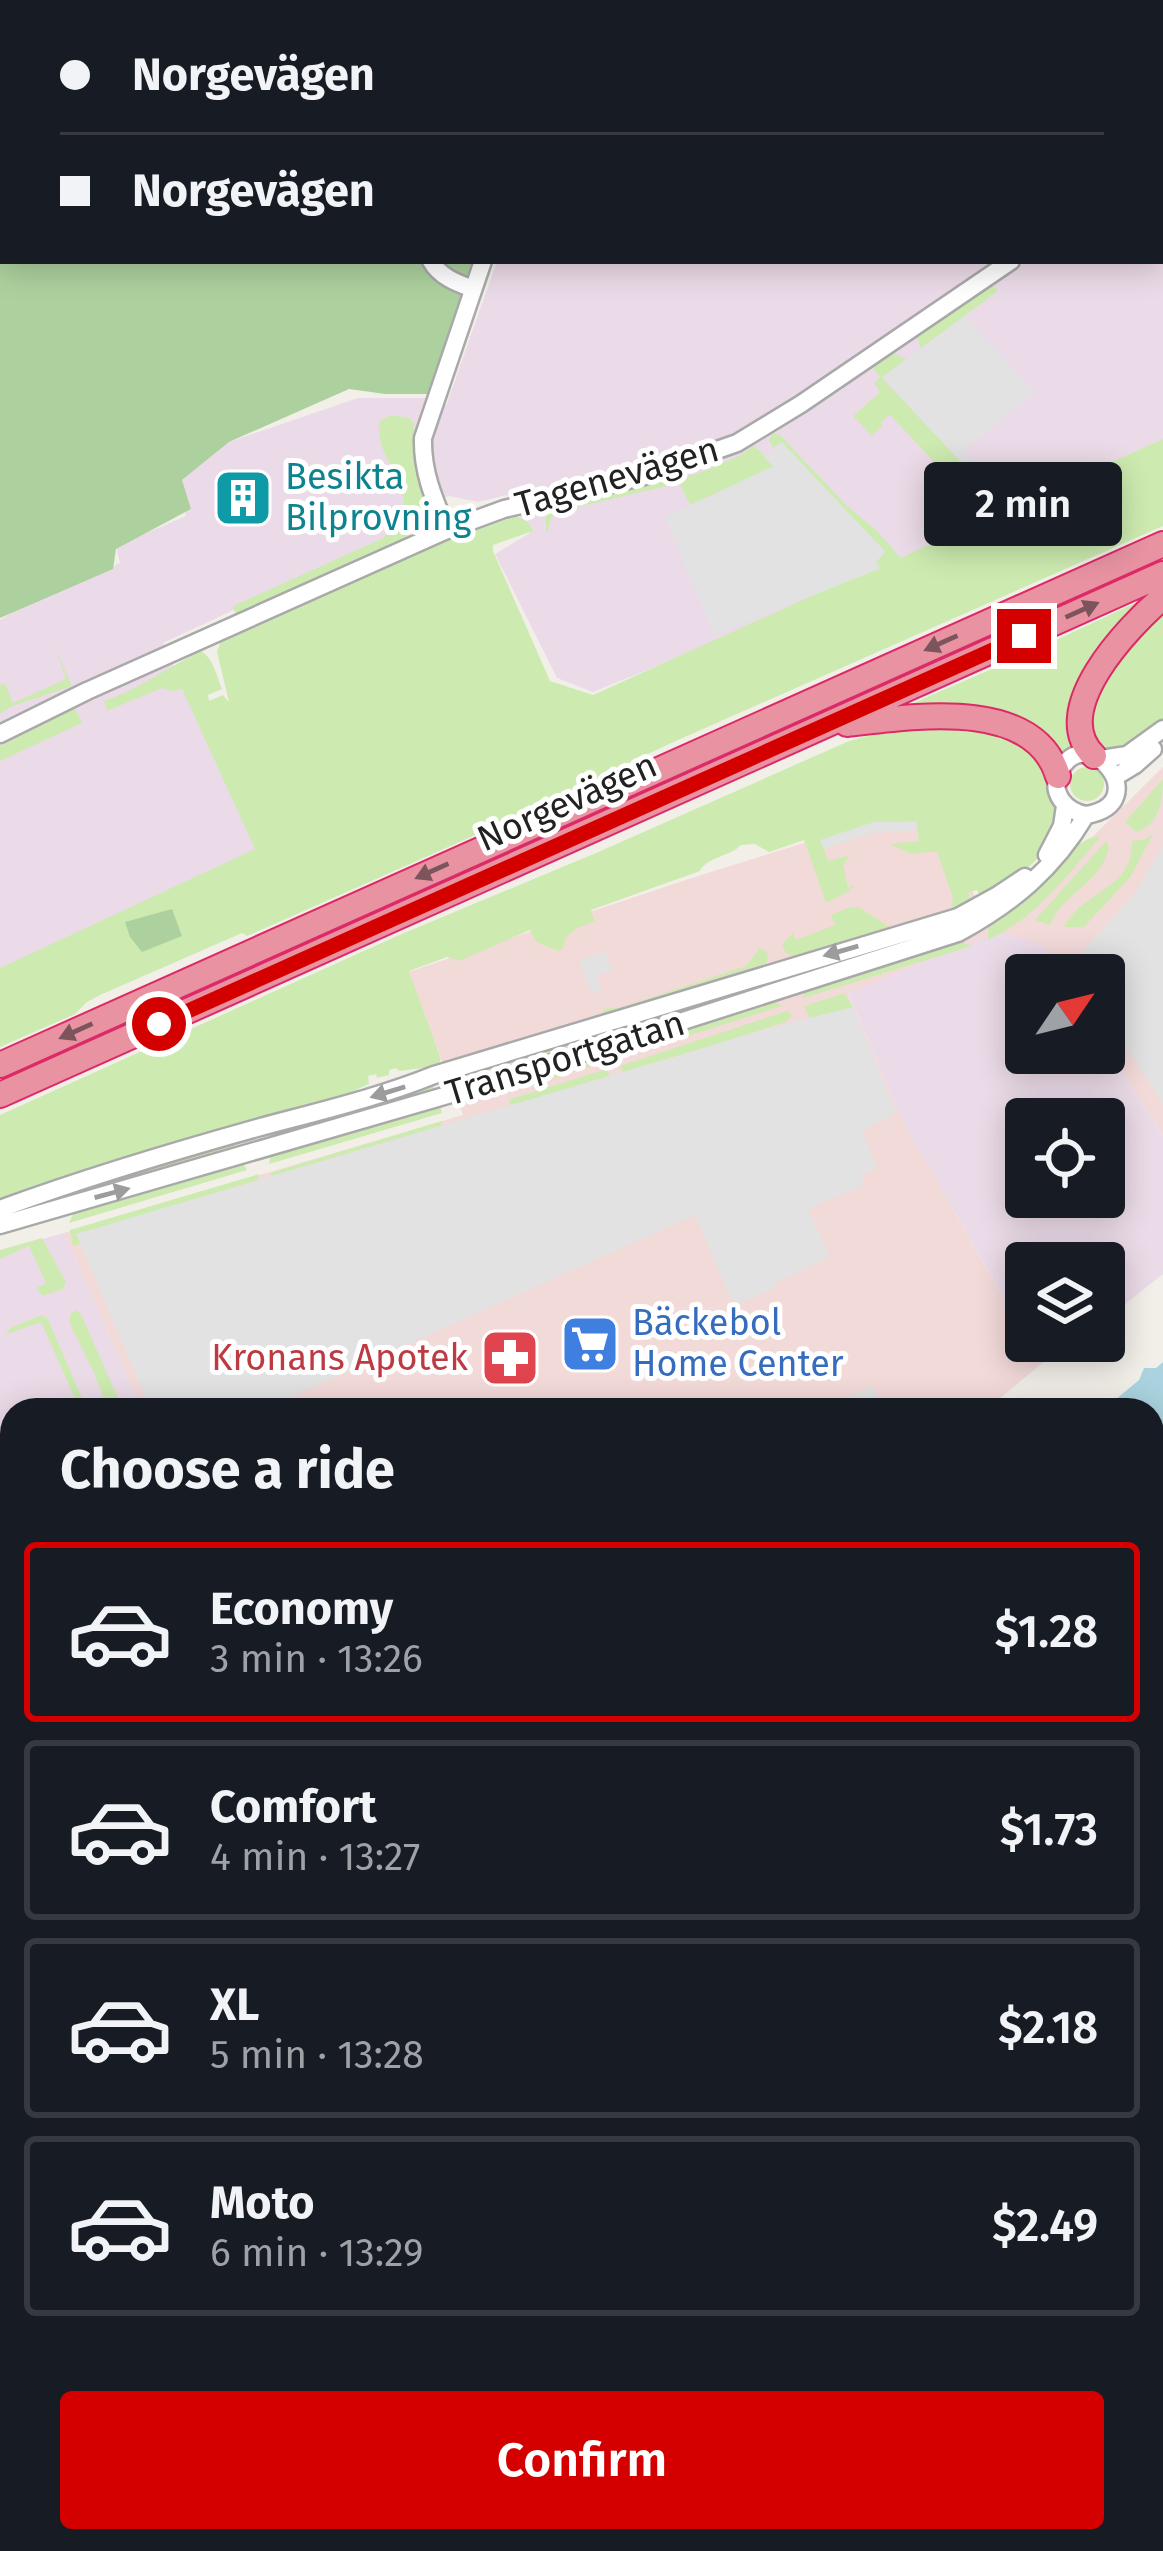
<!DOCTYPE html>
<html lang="en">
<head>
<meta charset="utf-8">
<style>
	:root { --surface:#171b24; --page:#20242c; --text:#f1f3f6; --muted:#9ea1a6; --line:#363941; --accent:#d40000 }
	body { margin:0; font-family:"Fira Sans",sans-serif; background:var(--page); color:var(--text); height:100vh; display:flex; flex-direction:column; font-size:45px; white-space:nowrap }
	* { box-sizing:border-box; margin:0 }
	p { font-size:39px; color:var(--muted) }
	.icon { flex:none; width:66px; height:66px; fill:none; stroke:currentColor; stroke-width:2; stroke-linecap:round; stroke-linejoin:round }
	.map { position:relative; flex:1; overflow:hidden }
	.panel { position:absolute; left:0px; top:1398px; width:1164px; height:1155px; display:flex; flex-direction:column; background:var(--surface); border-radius:36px 36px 0 0; box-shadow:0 6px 30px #0003 }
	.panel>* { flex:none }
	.banner { position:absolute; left:0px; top:0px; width:1164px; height:264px; box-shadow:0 6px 30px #0003; display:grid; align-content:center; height:264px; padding:0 60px; background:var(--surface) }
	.needle { width:78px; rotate:55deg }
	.buttons { position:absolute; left:1005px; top:954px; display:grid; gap:24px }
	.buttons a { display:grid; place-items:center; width:120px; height:120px; border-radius:12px; background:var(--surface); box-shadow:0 6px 30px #0003; font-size:60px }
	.end { position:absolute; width:54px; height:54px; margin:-27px; border:15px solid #d40000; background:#fff; box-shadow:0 0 0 6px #fff }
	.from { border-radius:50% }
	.bubble { position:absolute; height:84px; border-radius:12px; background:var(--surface); box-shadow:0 6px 30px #0003; font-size:39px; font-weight:600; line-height:84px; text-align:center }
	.banner b { display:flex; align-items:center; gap:42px; height:114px; font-size:45px }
	.banner b+b { border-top:3px solid var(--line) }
	.banner i { width:30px; height:30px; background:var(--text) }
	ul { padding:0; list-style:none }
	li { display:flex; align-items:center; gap:36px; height:180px; margin:0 24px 18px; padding:0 36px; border:6px solid var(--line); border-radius:12px }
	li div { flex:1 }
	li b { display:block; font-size:45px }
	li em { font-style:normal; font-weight:600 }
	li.on { border-color:var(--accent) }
	li>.icon { width:108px; height:108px; stroke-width:1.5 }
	h2 { padding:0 60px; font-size:54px; line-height:144px }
	.button { display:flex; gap:24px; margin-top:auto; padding:24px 60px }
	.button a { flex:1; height:138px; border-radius:12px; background:var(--accent); color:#fff; font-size:48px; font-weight:600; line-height:138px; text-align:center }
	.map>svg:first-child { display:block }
	.residential { fill:#e0dfdf }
	.commercial { fill:#f2dad9 }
	.industrial { fill:#ebdbe8; fill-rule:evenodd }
	.construction { fill:#c7c7b4 }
	.grass { fill:#cdebb0 }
	.forest { fill:#add19e }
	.parking { fill:#e2e2e2 }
	.water { fill:#aad3df }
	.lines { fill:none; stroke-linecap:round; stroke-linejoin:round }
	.minor-casing { stroke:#a9a9a9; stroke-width:21 }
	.major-casing { stroke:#a06b00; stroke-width:26 }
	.highway-casing { stroke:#dc2a67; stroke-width:28 }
	.minor { stroke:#fff; stroke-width:16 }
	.major { stroke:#fcd6a4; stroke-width:21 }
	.highway { stroke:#e892a2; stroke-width:24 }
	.rail-casing { stroke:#707070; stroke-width:8 }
	.rail { stroke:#fff; stroke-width:3; stroke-dasharray:9; stroke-linecap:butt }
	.oneway { fill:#7b545c }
	.oneway2 { fill:#9c9c9c }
	.route { stroke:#d40000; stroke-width:15 }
	.labels { text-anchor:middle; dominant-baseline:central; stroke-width:10; stroke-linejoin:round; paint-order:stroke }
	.culture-label { font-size:36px; fill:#0d838f; stroke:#fff; text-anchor:start }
	.street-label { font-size:36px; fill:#222; stroke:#fff }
	.shop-label { font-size:36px; fill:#366cbe; stroke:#fff; text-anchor:start }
	.health-label { font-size:36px; fill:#be3a42; stroke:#fff; text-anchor:end }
</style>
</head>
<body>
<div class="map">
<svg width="1163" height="2551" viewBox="0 0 1163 2551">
	<rect width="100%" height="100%" fill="#f2efe9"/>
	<path class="residential" d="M 1163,2404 L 1163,2551 L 1029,2551 L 1025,2541 L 1152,2541 L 1152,2409 Z"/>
	<path class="commercial" d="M 1163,767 L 1163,1136 L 1104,1043 L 1104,975 L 1061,975 L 1041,944 L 848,994 L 901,1118 L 1041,1364 L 986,1410 L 142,1410 L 64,1233 L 463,1115 L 408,972 L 698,876 L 919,807 L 997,931 Z"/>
	<path class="industrial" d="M 582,0 L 997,0 L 999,3 L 582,3 Z
		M 1163,140 L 1163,447 L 748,629 L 593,692 L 557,678 L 495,554 L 530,533 L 507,495 L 478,502 L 449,496 L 405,511 L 385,539 L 163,643 L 261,853 L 0,973 L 0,620 L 28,603 L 120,563 L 116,546 L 186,516 L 182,480 L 229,442 L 358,398 L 427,398 L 446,406 L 497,261 L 1161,261 Z
		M 998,932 L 1041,944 L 1061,975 L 1026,975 L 1026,1053 L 1104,1053 L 1104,1043 L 1163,1136 L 1163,1274 L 1104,1321 L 1104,1263 L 1026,1263 L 1026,1337 L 901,1118 L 848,993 ZM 1026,1119 L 1104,1119 L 1104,1197 L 1026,1197 Z
		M 64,1233 L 142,1410 L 12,1410 L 12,1846 L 0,1847 L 0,1251 Z
		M 1028,1341 L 1080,1341 L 1041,1364 Z"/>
	<path class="construction" d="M 997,0 L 1163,0 L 1163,140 L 1161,142 L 1161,3 L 1000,3 Z"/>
	<path class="grass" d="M 992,285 L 998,291 L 921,348 L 916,336 Z
		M 893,353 L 907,360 L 883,379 L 1006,510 L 1163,439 L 1163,526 L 669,744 L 498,825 L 247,936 L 242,933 L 100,995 L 87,1002 L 75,1014 L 0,1047 L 0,968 L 255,849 L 182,689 L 173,691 L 162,688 L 107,711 L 104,701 C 139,689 168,667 201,651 C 213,658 217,676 222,689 L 208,695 L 209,701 L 223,695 L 229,702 L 217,652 L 220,643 L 443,542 L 517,516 L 528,522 L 533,531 L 493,545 L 493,551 L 550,681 L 593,695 L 878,566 L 876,560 L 883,549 L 780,443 L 773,448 L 769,440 L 772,434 L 779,434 L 846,505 L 876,530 L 901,558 L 986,517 L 890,415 L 881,422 L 882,426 L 872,436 L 853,416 L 880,392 L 874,383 L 880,377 L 872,367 Z
		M 391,415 L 409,418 L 414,424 L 416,468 L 427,506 L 425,522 L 407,537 L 236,615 L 233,606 L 381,539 C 438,503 370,462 380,421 Z
		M 754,446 L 780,470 L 772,468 L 690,505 L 679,483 L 556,512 L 551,518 L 547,533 L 546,531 L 546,517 L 554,506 L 699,473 L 739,456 Z
		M 1146,598 L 1072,746 L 1059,757 L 1040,731 L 1028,725 L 886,715 L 1026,654 Z
		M 1163,607 L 1163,720 C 1145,739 1121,758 1095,746 L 1090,703 L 1098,685 Z
		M 55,648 L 72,686 L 10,707 L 0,714 L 0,685 L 5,683 L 13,703 L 66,679 Z
		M 75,708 L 82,723 L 0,761 L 0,746 Z
		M 956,727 C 980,731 1008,734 1028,748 C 1042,758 1047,774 1049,789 C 1051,799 1056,807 1055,817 C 1054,859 1013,880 980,896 L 977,890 L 968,893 L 970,901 L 953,907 L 951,905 L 953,898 L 937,851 L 911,854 L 889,844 L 919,841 L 916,821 L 875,823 L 875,832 L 822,842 L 828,861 L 850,855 L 843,865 L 848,888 L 854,885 L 850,891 L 826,903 L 804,840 L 769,852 L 755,844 L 741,845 C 730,857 708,856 700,871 L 591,910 L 595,921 C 578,928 566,930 563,949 L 558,951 L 536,942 L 530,930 L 459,961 L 447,957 L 409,971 L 441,1059 L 437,1066 L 399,1071 L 396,1068 L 389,1070 L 389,1075 L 377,1078 L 376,1074 L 368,1076 L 369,1084 L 328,1102 L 0,1199 L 0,1115 L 397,936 L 596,853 L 849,741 L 893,729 Z
		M1070 784a17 17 0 1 1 34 0a17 17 0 1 1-34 0Z
		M 1163,779 C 1163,799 1159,826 1136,832 L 1125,822 Z
		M 1153,834 L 1131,876 L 1084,927 L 1064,927 C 1083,890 1133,890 1132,841 L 1145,839 Z
		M 1100,837 C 1066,877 1037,917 988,940 L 988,925 L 1049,879 L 1079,844 L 1090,838 Z
		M 1106,841 L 1109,846 C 1103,883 1063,892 1050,925 L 1035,920 Z
		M 850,907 L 860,908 L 888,926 L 889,928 L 796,957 L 786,953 L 782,944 L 793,933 L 796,940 L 835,925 L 831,915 Z
		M 956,940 L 972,946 L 803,998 L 804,990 Z
		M 760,948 L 768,953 L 767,963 L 602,1014 L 604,1009 L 622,1007 L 746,966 Z
		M 844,993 L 853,1007 L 813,1025 L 804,1006 Z
		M 765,1001 L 774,1001 L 782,1006 L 619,1058 L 621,1048 Z
		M 787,1011 L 792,1015 L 786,1022 L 638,1069 L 625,1079 L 620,1066 Z
		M 579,1039 L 582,1039 L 585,1045 L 488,1077 L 443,1087 L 439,1077 L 463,1076 Z
		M 592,1057 L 604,1062 L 503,1094 L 501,1086 Z
		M 607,1069 L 610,1078 L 510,1109 L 510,1099 Z
		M 432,1081 L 435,1090 L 414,1098 L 275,1137 L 275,1132 L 411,1092 Z
		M 440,1105 L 442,1113 L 269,1164 L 270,1158 L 280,1148 L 298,1147 Z
		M 442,1121 L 441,1132 L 275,1185 L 270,1173 Z
		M 230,1145 L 234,1146 L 235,1151 L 55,1201 L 70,1192 Z
		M 243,1163 L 247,1170 L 69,1223 L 73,1214 L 78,1211 Z
		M 259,1174 L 257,1183 L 84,1237 L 80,1244 L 73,1246 L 70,1230 Z
		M 42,1238 L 66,1282 L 63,1289 L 43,1296 L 36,1288 L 46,1283 L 29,1246 L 0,1259 L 0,1250 Z
		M 77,1310 L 82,1316 L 123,1410 L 108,1410 L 95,1375 L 69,1322 L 71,1313 Z
		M 42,1315 L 48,1319 L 87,1410 L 80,1410 L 41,1322 L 4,1335 L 12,1327 Z
		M 0,2502 L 5,2503 L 12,2515 L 12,2541 L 76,2541 L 78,2551 C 51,2551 27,2542 0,2551 Z
		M 94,2541 L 313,2541 L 318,2551 L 96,2551 Z"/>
	<path class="forest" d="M 0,0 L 172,0 L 176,3 L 3,3 L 3,261 L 474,261 L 428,394 L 385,394 L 349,389 L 229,442 L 182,480 L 191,509 L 116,549 L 113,569 L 0,618 Z
		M 172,909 L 182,936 L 142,952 L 130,937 L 125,922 Z
		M 1163,1973 L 1163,2078 L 1152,2087 L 1152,1982 Z
		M 1163,2118 L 1163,2411 L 1152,2415 L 1152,2127 Z
		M 508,2541 L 614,2541 L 603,2551 L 499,2551 Z
		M 643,2541 L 1031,2541 L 1037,2551 L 634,2551 L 635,2547 Z"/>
	<path class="parking" d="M 965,316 L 1034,392 L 964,451 L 1008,497 L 1003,507 L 882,377 Z
		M 782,442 L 885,552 L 876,562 L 881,568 L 714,635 L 665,518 L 773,466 L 764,458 Z
		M 874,822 L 917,822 L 917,830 L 871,833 L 824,849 L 820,840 Z
		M 1163,845 L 1163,1104 L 1104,1013 L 1104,975 L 1080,975 L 1072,963 L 1135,893 Z
		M 605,951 L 612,970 L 597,976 L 601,990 L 592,994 L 579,961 Z
		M 853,1007 L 896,1113 L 862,1131 L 877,1168 L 861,1176 L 864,1185 L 808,1209 L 830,1257 L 775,1283 L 776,1287 L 734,1306 L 695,1215 L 262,1410 L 151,1410 L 76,1234 L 781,1025 Z
		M 873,1386 L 884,1410 L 822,1410 L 862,1391 Z"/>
	<path class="water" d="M 1163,1362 L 1163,1670 L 1152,1677 L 1152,1410 L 1103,1410 L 1139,1380 L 1144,1368 L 1156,1368 Z
		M 12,1974 L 12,2125 L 0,2127 L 0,1979 Z
		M 12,2133 L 12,2294 L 0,2298 L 0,2135 Z
		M 12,2460 L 12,2515 L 4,2502 L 0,2502 L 0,2466 Z"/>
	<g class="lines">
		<defs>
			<path id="minor" d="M 343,0 L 344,3
				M 560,0 L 560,3
				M 1161,159 L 1163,157
				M 431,261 C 440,277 457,283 473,289
				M 447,530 C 434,499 422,472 423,438 L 483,261
				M 0,734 L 87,691 L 447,530 L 504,509 L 641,477 L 737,443 L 801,404 L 1011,261
				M 1101,759 L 1127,755 L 1163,729
				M 1115,777 L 1135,765 L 1153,749
				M 1047,855 L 1062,826 L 1065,806
				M 0,1209 C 84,1178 171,1152 257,1128 C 316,1112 377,1098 434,1075 L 958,917 L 998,895 L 1025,877
				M 0,1225 L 489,1083 L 958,933 C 1013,903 1054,869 1086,815 C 1158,803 1084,716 1059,773 C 1050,794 1066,811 1086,815
				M 1152,1860 L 1163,1853
				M 0,2303 L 12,2300
				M 1152,2450 L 1163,2445
				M 626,2551 L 628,2541
				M 974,2551 L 979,2541"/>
			<path id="major" d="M 323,2541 L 328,2551
				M 341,2541 L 346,2551"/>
			<path id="highway" d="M 847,724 C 910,717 1034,696 1058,776
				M 1094,756 C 1047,711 1128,627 1163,597
				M 0,1065 L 1163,544
				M 0,1095 L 1163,574
				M 1152,1936 L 1163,1928
				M 1152,1969 L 1163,1961
				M 0,2408 L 12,2404
				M 0,2429 L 12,2425
				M 85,2541 L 87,2551
				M 369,2551 L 384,2541
				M 409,2551 L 422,2541
				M 478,2551 L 487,2541"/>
		</defs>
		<use href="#minor" class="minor-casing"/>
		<use href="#major" class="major-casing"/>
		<use href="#highway" class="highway-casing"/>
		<use href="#minor" class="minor"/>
		<use href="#major" class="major"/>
		<use href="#highway" class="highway"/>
		<defs>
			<path id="rail" d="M 1152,1761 L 1163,1753
				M 1152,1782 L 1163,1775
				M 0,2340 L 12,2335"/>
		</defs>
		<use href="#rail" class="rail-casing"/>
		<use href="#rail" class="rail"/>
	</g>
	<defs><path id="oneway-solid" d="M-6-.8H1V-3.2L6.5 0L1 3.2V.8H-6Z" transform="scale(3)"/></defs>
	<g class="oneway">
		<use href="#oneway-solid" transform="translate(1082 610) rotate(-24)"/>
		<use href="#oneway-solid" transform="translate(941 643) rotate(156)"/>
		<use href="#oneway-solid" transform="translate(432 871) rotate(156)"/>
		<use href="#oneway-solid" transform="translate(76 1031) rotate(156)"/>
	</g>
	<g class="oneway2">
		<use href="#oneway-solid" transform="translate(841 951) rotate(164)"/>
		<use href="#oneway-solid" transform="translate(388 1092) rotate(163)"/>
		<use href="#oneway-solid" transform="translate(112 1193) rotate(-15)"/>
	</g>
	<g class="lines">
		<path class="route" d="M 159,1024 L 1024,636"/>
	</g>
	<defs>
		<symbol id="building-square" viewBox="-11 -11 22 22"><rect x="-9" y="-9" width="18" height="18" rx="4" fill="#0f9aa8" stroke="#fff"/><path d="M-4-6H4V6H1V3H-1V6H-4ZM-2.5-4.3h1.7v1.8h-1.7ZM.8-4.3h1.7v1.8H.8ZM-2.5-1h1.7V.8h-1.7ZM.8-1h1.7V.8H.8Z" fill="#fff"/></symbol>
		<symbol id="supermarket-square" viewBox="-11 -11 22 22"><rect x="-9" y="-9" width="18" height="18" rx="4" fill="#3f7fe0" stroke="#fff"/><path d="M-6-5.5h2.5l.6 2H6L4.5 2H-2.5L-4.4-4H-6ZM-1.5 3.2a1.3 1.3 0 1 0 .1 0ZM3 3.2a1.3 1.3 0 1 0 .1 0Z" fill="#fff"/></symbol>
		<symbol id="pharmacy-square" viewBox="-11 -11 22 22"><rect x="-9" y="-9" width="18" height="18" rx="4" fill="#e0444e" stroke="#fff"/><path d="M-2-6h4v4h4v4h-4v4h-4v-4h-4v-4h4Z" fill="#fff"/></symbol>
	</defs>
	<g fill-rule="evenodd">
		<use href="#building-square" x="210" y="465" width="66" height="66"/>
		<use href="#supermarket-square" x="557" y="1311" width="66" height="66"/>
		<use href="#pharmacy-square" x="477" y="1325" width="66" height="66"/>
	</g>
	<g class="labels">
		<g class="culture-label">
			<text x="285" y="477">Besikta<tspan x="285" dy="41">Bilprovning</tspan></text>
		</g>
		<g class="street-label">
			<text transform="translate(617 477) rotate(-16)">Tagenevägen</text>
			<text transform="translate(567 802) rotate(-24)">Norgevägen</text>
			<text transform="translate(565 1058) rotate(-17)">Transportgatan</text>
		</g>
		<g class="shop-label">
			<text x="632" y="1323">Bäckebol<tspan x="632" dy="41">Home Center</tspan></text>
		</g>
		<g class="health-label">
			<text x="468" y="1358">Kronans Apotek</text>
		</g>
	</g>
</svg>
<div class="buttons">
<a><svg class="needle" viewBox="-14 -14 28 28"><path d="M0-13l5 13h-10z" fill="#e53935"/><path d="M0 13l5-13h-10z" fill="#9ea1a6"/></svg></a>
<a><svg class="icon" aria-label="locate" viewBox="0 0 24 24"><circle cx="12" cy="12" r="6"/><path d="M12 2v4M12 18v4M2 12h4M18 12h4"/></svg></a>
<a><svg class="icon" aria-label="layers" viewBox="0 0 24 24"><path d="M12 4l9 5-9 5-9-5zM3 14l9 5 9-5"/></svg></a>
</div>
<i class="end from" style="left:159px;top:1024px"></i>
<i class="end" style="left:1024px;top:636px"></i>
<div class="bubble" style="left:924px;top:462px;width:198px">2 min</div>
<div class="banner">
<b><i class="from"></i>Norgevägen</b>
<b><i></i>Norgevägen</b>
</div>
<section class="panel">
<h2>Choose a ride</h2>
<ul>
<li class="on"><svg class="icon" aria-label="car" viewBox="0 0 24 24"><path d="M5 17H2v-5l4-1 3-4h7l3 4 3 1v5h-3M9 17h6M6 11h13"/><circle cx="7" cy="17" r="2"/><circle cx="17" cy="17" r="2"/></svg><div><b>Economy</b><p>3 min · 13:26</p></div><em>$1.28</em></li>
<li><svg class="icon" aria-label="car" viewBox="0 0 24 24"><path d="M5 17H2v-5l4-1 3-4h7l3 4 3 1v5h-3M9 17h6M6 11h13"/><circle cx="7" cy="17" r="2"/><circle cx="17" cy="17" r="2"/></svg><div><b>Comfort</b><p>4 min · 13:27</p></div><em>$1.73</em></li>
<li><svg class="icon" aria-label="car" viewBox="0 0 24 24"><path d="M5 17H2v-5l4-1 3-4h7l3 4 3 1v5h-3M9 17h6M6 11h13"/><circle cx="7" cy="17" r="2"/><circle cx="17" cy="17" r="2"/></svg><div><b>XL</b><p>5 min · 13:28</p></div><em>$2.18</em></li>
<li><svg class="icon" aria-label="car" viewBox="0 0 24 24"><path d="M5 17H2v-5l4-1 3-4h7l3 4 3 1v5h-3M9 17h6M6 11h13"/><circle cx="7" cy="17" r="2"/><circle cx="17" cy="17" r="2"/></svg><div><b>Moto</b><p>6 min · 13:29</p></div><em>$2.49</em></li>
</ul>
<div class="button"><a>Confirm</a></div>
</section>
</div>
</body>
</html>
